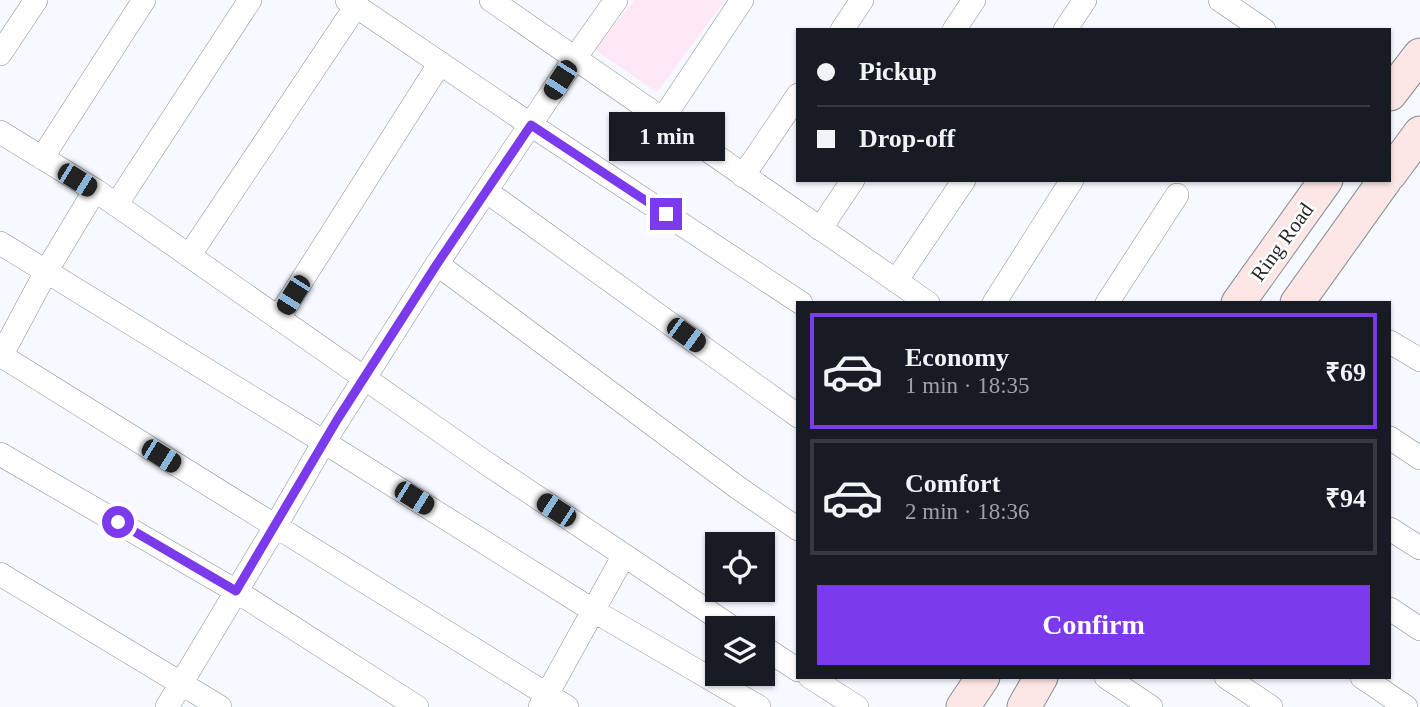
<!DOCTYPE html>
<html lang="en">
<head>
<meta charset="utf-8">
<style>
	:root { --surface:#171b24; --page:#20242c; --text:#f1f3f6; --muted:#9ea1a6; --line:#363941; --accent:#7c3aed }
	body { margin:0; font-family:Georgia,serif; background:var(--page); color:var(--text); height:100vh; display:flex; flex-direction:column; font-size:26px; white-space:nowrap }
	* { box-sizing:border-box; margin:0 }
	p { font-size:23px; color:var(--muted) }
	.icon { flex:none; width:38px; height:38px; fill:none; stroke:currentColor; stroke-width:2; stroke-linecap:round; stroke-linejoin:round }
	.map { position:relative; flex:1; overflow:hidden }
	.drawer { position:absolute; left:796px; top:301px; width:595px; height:378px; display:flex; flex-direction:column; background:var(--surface); border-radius:0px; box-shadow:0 2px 5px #0004 }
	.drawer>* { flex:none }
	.hud { position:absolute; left:796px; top:28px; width:595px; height:154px; border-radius:0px; box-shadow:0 2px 5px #0004; display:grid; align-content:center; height:154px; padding:0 21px; background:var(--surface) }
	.buttons { position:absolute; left:705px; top:532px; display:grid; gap:14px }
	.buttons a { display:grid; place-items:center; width:70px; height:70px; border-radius:0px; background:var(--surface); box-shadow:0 2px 5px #0004; font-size:35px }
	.end { position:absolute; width:32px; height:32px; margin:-16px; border:9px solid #7c3aed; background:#fff; box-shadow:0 0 0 4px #fff }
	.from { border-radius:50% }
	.bubble { position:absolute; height:49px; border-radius:0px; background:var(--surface); box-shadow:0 2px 5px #0004; font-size:23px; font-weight:600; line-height:49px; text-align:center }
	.car { position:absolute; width:21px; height:42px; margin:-21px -10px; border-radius:9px; box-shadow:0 0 5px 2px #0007; background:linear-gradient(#222 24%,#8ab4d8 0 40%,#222 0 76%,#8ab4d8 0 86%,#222 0) }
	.hud b { display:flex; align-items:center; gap:24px; height:66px; font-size:26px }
	.hud b+b { border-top:2px solid var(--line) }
	.hud i { width:18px; height:18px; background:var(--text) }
	ul { padding:12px 0 0; list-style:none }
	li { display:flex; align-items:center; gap:21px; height:116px; margin:0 14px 10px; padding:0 7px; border:4px solid var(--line); border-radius:0px }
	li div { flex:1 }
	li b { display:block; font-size:26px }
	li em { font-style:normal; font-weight:600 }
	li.on { border-color:var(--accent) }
	li>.icon { width:63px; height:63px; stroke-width:1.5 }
	.cta { display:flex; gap:14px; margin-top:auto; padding:14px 21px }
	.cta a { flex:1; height:80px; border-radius:0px; background:var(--accent); color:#fff; font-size:28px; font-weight:600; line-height:80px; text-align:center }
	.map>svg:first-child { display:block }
	.commercial { fill:#ffe8f5 }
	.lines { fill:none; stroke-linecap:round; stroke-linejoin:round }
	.minor-casing { stroke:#898c91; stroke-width:24 }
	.secondary-casing { stroke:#898c91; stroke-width:35 }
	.minor { stroke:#fff; stroke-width:23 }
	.secondary { stroke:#fde7e6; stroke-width:33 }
	.route { stroke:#7c3aed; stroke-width:9 }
	.labels { text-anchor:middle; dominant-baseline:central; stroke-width:5; stroke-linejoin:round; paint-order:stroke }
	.street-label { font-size:21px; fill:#27282a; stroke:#fff }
</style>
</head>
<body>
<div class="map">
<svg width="1420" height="707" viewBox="0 0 1420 707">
	<rect width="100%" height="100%" fill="#f6f9ff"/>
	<path class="commercial" d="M 634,0 L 725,0 L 657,92 L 595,50 Z"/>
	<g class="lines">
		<defs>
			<path id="minor" d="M 347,0 L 531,125 L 801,303
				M 491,0 L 928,303
				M 1220,0 L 1264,30
				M 842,30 L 862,0
				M 954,30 L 974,0
				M 1065,30 L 1085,0
				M 0,54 L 36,0
				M 662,120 L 742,0
				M 0,132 L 95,190 L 489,465 L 733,628
				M 42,158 L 144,0
				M 743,176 L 798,95
				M 486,191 L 798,416
				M 116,205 L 250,0
				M 820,229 L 853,180
				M 0,243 L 324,442 L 594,611 L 759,707
				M 189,256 L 356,6
				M 437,264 L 737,487 L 798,529
				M 896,281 L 964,180
				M 994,303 L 1072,180
				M 1107,303 L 1177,195
				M 278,318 L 440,63
				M 1390,342 L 1420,360
				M 0,355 L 567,707
				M 0,358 L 47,270 L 95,190
				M 1390,438 L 1420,458
				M 0,454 L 236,591 L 417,707
				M 1390,529 L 1420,548
				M 0,574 L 220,707
				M 1390,609 L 1420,629
				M 763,647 L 798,670
				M 810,677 L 857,707
				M 1106,677 L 1151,707
				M 1226,677 L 1271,707
				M 1362,677 L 1406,707
				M 167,707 L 275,527 L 324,442 L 437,264 L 575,58 L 616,0
				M 540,707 L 624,555"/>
			<path id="secondary" d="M 1390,94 L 1420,55
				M 1390,174 L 1420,133
				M 1238,303 L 1326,180
				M 1297,303 L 1385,180
				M 963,707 L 983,677
				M 1024,707 L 1041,677"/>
		</defs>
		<use href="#minor" class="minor-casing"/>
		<use href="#secondary" class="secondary-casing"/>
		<use href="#minor" class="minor"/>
		<use href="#secondary" class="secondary"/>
	</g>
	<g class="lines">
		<path class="route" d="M 118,522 L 236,591 L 337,420 L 437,264 L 531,125 L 666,214"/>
	</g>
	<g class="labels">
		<g class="street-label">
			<text transform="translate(1282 242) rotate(-54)">Ring Road</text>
		</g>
	</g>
</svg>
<div class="buttons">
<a><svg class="icon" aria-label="locate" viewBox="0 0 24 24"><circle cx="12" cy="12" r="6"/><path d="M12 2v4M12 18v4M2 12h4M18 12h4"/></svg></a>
<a><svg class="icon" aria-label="layers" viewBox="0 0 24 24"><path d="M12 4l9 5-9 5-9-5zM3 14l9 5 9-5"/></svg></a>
</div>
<i class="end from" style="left:118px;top:522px"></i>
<i class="end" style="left:666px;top:214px"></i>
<div class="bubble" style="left:609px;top:112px;width:116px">1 min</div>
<i class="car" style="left:560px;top:80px;rotate:213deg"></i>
<i class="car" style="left:77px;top:180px;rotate:122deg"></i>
<i class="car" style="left:293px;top:295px;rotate:212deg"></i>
<i class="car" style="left:686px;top:335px;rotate:126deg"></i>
<i class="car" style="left:161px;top:456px;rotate:122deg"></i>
<i class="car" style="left:414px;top:498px;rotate:122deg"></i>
<i class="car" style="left:556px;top:510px;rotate:303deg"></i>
<div class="hud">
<b><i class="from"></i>Pickup</b>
<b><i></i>Drop-off</b>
</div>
<section class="drawer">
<ul>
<li class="on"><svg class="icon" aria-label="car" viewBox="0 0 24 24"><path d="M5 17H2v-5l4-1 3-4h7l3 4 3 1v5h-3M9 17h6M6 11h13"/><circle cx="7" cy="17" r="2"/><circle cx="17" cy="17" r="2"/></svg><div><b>Economy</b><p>1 min · 18:35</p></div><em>₹69</em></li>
<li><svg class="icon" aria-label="car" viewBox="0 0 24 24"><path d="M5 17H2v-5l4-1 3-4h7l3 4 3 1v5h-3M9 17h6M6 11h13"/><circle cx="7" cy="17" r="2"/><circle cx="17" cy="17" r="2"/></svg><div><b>Comfort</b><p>2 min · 18:36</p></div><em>₹94</em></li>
</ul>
<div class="cta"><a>Confirm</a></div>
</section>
</div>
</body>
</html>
